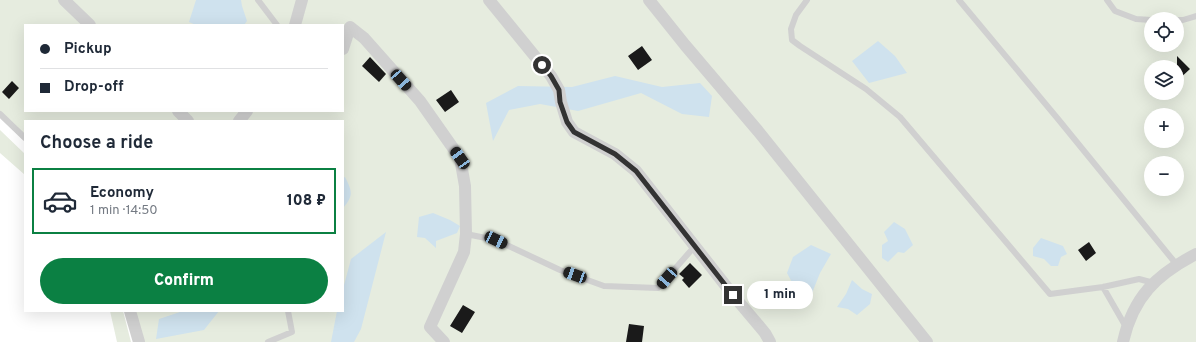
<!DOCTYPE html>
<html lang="en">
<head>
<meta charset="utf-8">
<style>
	:root { --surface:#fff; --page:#f2f2f3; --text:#1f2937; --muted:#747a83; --line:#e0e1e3; --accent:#0b8043 }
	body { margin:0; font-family:Overpass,sans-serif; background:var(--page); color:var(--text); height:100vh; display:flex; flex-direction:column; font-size:15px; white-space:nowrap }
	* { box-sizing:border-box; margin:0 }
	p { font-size:13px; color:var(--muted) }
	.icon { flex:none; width:22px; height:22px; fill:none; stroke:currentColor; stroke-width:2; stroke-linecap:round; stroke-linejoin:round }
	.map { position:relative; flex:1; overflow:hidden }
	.side { position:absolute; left:24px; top:120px; width:320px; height:192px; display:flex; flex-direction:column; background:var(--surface); border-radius:0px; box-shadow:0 4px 16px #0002 }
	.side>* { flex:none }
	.top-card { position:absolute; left:24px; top:24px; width:320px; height:88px; border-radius:0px; box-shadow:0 4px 16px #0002; display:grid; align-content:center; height:88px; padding:0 16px; background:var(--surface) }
	.buttons { position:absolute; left:1144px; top:12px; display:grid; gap:8px }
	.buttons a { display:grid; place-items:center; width:40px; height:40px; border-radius:50%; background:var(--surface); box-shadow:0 4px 16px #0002; font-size:20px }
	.end { position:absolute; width:18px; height:18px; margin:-9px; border:5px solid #333; background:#fff; box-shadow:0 0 0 2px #fff }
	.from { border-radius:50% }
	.bubble { position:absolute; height:28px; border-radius:14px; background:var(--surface); box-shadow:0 4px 16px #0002; font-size:13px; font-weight:800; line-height:28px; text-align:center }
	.car { position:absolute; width:12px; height:24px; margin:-12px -6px; border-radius:5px; box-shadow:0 0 3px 1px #0007; background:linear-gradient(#222 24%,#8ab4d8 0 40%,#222 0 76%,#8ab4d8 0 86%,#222 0) }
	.top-card b { display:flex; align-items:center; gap:14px; height:38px; font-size:15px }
	.top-card b+b { border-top:1px solid var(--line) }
	.top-card i { width:10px; height:10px; background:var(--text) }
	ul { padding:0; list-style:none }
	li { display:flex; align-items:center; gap:12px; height:66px; margin:0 8px 6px; padding:0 8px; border:2px solid transparent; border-radius:0px }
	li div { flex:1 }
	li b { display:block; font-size:15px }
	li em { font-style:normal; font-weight:800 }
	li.on { border-color:var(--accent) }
	li>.icon { width:36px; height:36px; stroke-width:1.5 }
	h2 { padding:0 16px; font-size:18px; line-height:48px }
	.button { display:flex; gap:8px; margin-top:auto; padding:8px 16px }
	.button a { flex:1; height:46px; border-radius:24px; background:var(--accent); color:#fff; font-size:16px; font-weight:800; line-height:46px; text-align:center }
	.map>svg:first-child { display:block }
	.green { fill:#e6ecdf; fill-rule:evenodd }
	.water { fill:#cfe2ee }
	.building { fill:#1a1a1a }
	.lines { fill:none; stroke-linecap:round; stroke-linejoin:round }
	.service { stroke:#d0d0d0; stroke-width:6 }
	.minor { stroke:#d0d0d0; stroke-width:12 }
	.route { stroke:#333; stroke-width:5 }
</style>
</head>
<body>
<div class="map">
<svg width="1196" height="342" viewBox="0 0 1196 342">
	<rect width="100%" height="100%" fill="#fff"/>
	<path class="green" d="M 0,0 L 1196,0 L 1196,342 L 139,342 L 130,311 L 343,311 L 343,121 L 25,121 L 25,138 L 0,114 ZM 1151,19 L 1177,19 L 1177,45 L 1151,45 ZM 25,25 L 343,25 L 343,111 L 25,111 ZM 1151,67 L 1177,67 L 1177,93 L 1151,93 ZM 1151,115 L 1177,115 L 1177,141 L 1151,141 ZM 1151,163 L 1177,163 L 1177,189 L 1151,189 Z
		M 0,130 L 25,154 L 25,175 L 0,153 Z
		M 110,311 L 123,311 L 131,342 L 117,342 Z"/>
	<path class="water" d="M 196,0 L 241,0 L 242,6 L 247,21 L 244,25 L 196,25 L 189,22 Z
		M 878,41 L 895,56 L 907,73 L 869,83 L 852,61 Z
		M 615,76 L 662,87 L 700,83 L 712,96 L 709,117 L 682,114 L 641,93 L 578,111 L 540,104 L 509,110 L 493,141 L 486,103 L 518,86 L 572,87 Z
		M 345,177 C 352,191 354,195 343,208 L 343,178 Z
		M 433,213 L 450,220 L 460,226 L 457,233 L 436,241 L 436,248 L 425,238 L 417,237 L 419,217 Z
		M 894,222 L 905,229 L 913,245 L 904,253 L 898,252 L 888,262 L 882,258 L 882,245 L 888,241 L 884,232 Z
		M 386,232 L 361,329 L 354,342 L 331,342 L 337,311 L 343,311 L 343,289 L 351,259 Z
		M 1041,238 L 1063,246 L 1067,254 L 1061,257 L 1058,266 L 1051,266 L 1044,259 L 1033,256 L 1033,248 Z
		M 811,245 L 831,254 L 820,273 L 812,293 L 796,290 L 787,273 L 793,257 Z
		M 852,280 L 862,289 L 872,294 L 870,304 L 857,315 L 848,309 L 837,307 L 846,294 Z
		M 183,311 L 219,311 L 204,330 L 156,339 L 159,319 Z"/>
	<path class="building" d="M 642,46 L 652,60 L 638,70 L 628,56 Z
		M 1177,56 L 1190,69 L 1177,81 Z
		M 370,57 L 386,74 L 379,82 L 362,66 Z
		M 12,81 L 19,88 L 9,99 L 2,92 Z
		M 451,90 L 459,102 L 445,112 L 436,100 Z
		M 1089,242 L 1096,253 L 1086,261 L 1078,250 Z
		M 690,263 L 702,275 L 689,288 L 682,280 L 684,278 L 679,274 Z
		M 463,305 L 475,312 L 462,333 L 450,326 Z
		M 629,324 L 644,326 L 642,342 L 626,342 Z"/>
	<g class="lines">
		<path class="service" d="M 258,0 L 277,25
			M 807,0 L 796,15 L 791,29 L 792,40 L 800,46 L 866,89 L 900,117 L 1050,294 L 1103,287 L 1139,279 L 1154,283
			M 959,0 L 1058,119 L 1177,265
			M 1107,0 L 1115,11 L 1136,19 L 1151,20
			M 1177,20 L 1183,20 L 1196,16
			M 0,114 L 25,138
			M 466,234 L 496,240 L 560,270 L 604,286 L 658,288 L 695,246
			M 1103,287 L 1126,327
			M 268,342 L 292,332 L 288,311"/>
		<path class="minor" d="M 64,0 L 90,25
			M 489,0 L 551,76 L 559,90 L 561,102 L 567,122 L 574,132 L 615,154 L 636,171 L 733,295 L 765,333 L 770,342
			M 649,0 L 685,45 L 758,131 L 927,342
			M 295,25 L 302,0
			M 343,49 L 350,27 L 364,38 L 420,101 L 460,158 L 465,186 L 466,234 L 464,252 L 430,327 L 444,342
			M 178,111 L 188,121
			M 239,121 L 247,111
			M 130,311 L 139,342
			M 1123,342 C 1133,297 1156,275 1196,254"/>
	</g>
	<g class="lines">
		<path class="route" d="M 542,65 L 551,76 L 559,90 L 560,102 L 567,122 L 574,132 L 615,154 L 636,171 L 733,295"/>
	</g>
</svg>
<div class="buttons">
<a><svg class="icon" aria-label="locate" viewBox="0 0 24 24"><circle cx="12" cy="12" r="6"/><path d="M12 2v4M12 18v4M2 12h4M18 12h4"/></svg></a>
<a><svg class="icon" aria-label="layers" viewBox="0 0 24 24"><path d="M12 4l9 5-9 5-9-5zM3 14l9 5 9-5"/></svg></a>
<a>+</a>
<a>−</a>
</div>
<i class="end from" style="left:542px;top:65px"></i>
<i class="end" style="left:733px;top:295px"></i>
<div class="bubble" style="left:747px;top:281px;width:66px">1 min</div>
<i class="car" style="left:401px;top:80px;rotate:138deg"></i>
<i class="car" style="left:460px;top:158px;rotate:325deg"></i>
<i class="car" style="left:496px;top:240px;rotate:115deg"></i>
<i class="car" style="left:575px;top:275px;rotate:290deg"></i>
<i class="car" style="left:667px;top:278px;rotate:221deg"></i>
<div class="top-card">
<b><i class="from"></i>Pickup</b>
<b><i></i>Drop-off</b>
</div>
<section class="side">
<h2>Choose a ride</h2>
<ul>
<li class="on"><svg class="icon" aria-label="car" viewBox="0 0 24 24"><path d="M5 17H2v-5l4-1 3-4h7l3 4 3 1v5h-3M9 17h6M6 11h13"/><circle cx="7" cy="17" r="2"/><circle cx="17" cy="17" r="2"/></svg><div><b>Economy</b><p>1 min · 14:50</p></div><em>108 ₽</em></li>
</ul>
<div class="button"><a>Confirm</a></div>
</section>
</div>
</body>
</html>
